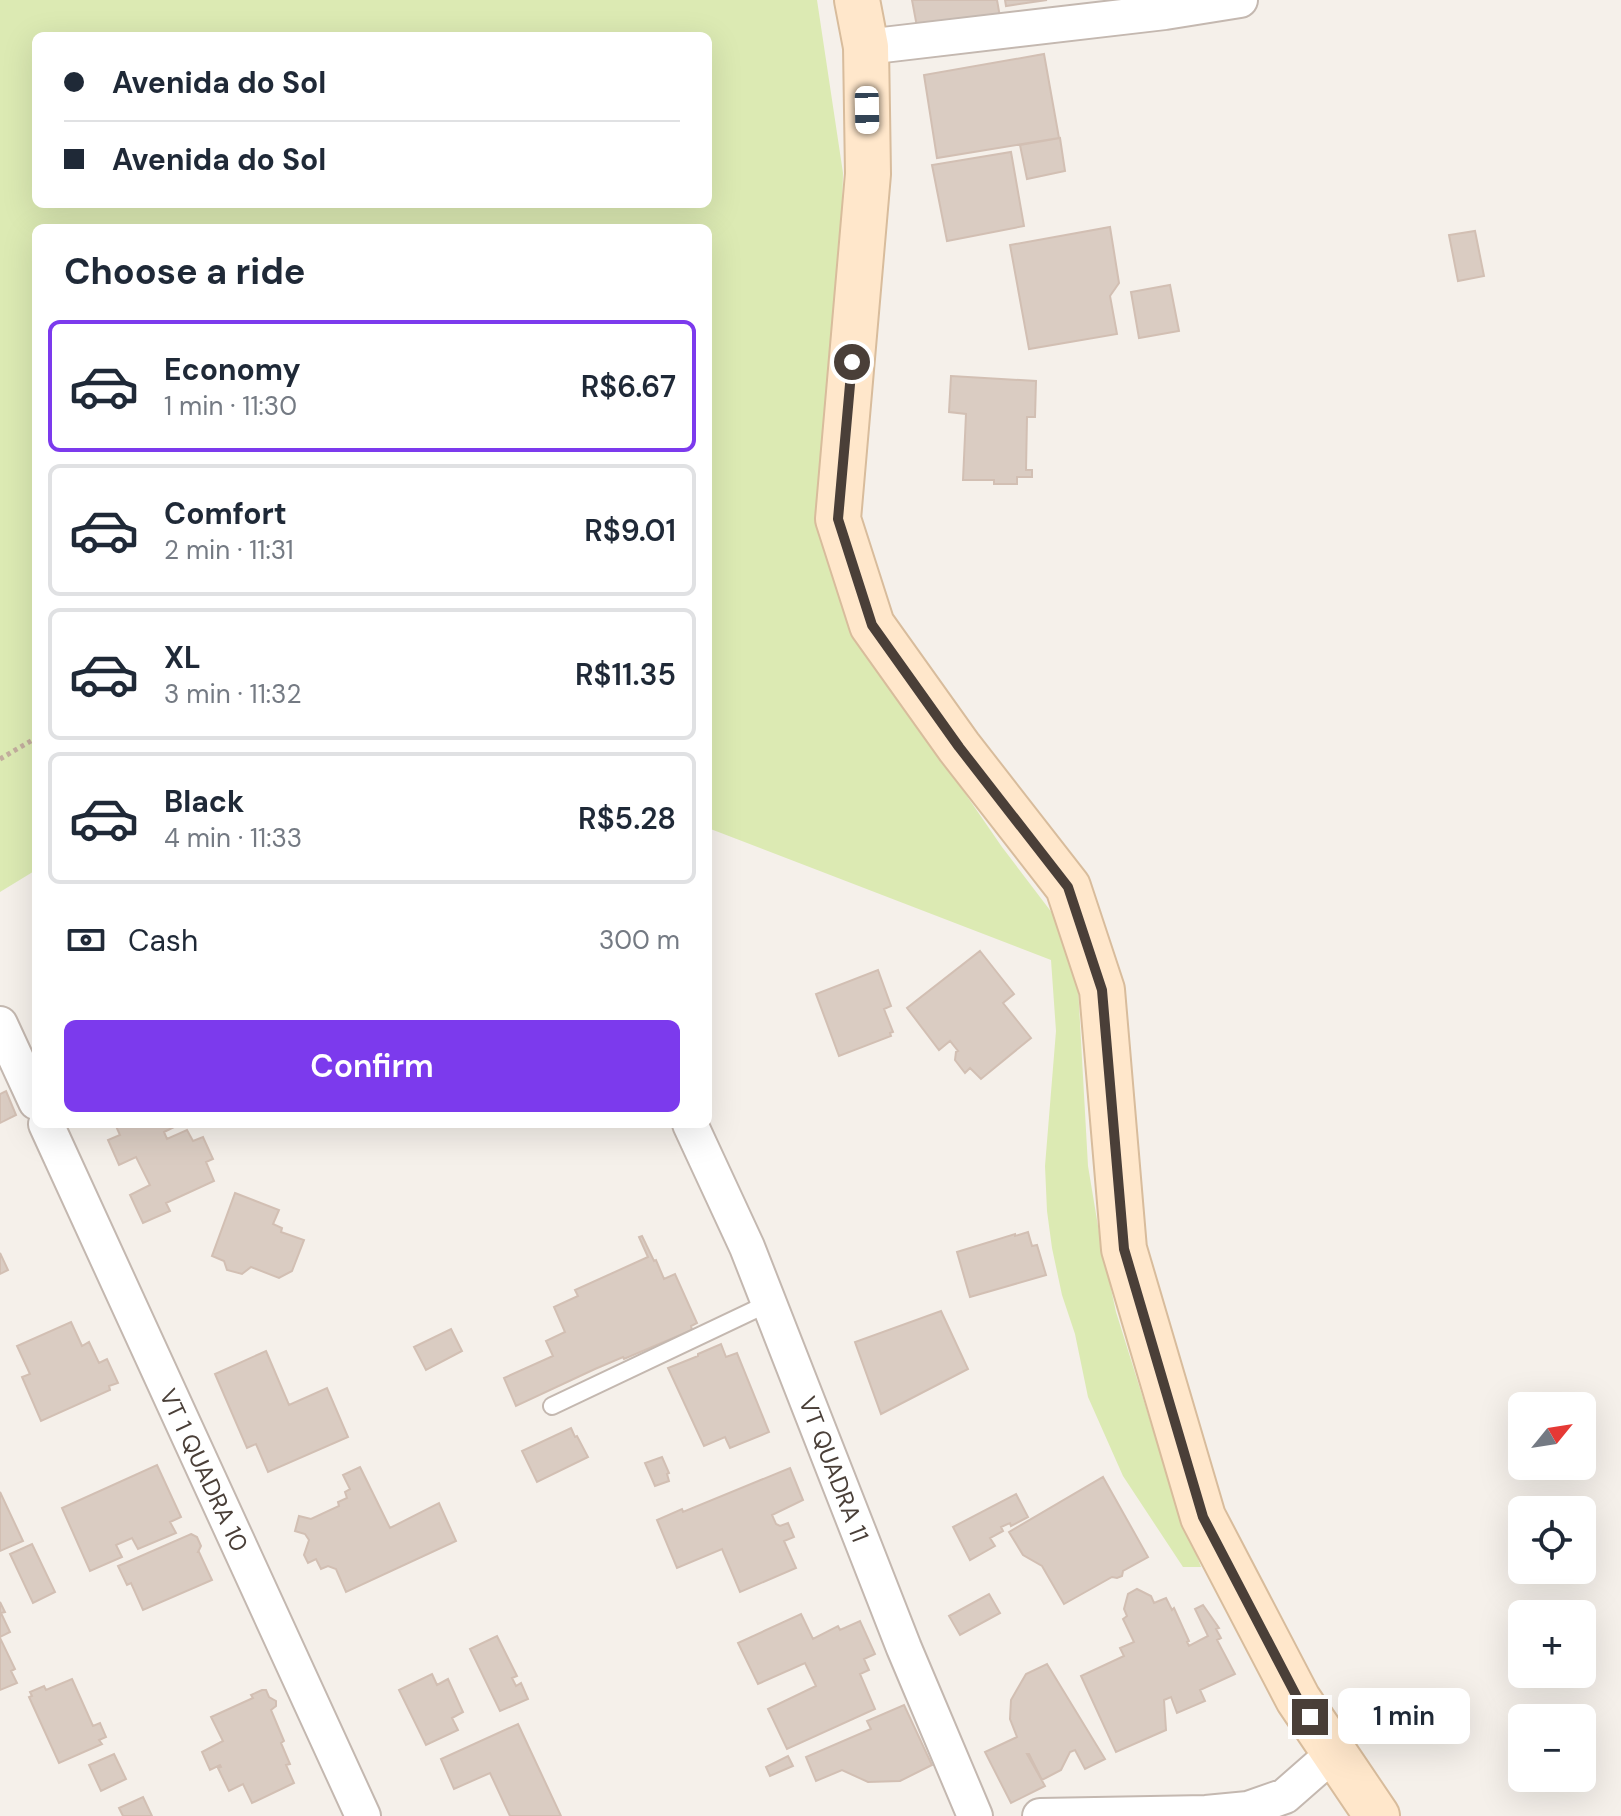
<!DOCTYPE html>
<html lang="en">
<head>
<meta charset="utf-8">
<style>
	:root { --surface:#fff; --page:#f6f6f7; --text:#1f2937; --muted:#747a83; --line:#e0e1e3; --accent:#7c3aed }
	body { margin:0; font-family:"DM Sans",sans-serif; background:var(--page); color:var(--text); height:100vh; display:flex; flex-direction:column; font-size:30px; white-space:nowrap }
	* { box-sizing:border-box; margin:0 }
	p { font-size:26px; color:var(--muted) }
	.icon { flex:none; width:44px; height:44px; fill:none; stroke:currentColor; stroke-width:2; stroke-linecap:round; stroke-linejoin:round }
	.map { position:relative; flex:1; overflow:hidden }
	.drawer { position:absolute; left:32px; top:224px; width:680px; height:904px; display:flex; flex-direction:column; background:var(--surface); border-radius:12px; box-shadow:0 8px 32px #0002 }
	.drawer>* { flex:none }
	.hud { position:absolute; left:32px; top:32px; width:680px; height:176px; border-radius:12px; box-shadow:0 8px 32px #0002; display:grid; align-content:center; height:176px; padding:0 32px; background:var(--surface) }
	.needle { width:52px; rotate:60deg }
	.controls { position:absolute; left:1508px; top:1392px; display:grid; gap:16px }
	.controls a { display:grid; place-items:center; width:88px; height:88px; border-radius:12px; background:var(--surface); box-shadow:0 8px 32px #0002; font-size:40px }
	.end { position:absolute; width:36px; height:36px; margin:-18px; border:10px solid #4a3f38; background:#fff; box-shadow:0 0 0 4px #fff }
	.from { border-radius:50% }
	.bubble { position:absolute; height:56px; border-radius:12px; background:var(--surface); box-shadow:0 8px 32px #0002; font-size:26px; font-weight:600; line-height:56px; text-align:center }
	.car { position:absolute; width:24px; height:48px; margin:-24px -12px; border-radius:10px; box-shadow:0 0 6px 2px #0007; background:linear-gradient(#fff 24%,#345 0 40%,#fff 0 76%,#345 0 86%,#fff 0) }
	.hud b { display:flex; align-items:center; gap:28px; height:76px; font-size:30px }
	.hud b+b { border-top:2px solid var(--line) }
	.hud i { width:20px; height:20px; background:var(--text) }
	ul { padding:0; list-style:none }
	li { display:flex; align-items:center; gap:24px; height:132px; margin:0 16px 12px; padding:0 16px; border:4px solid var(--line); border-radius:12px }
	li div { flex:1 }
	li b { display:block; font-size:30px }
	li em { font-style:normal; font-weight:600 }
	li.current { border-color:var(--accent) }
	li>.icon { width:72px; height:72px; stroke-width:1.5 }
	h2 { padding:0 32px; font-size:36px; line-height:96px }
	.pay { display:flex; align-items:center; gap:20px; height:88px; padding:0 32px; font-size:30px }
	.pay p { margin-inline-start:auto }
	.primary-button { display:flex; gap:16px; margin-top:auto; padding:16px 32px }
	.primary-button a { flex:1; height:92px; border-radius:12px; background:var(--accent); color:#fff; font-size:32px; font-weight:600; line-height:92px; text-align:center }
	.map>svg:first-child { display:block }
	.green { fill:#dceab3; fill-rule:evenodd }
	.building { fill:#daccc2; stroke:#d2bfb3; stroke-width:2 }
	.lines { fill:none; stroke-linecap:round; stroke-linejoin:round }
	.lane-casing { stroke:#c4b8b0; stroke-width:20 }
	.street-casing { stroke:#c4b8b0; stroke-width:38 }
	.secondary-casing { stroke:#d8bc9c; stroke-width:48 }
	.path { stroke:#c3ae9e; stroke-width:5; stroke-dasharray:4 4; stroke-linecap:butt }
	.lane { stroke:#fff; stroke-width:16 }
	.street { stroke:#fff; stroke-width:34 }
	.secondary { stroke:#ffe7cb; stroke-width:44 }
	.route { stroke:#4a3f38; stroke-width:10 }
	.labels { text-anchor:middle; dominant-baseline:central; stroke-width:7; stroke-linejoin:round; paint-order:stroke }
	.street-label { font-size:24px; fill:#4a3f38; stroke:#fff }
</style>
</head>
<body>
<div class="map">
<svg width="1621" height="1816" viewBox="0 0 1621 1816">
	<rect width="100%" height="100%" fill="#f5f0ea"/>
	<path class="green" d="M 0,0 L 817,0 L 843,173 L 834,539 L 900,699 L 1002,847 L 1062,926 L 1077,969 L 1088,1166 L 1100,1238 L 1116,1312 L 1168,1478 L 1201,1567 L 1183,1567 L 1123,1476 L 1088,1397 L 1075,1334 L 1062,1295 L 1052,1248 L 1047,1211 L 1045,1166 L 1056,1031 L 1051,960 L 708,828 L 708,228 L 36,228 L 36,870 L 0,892 ZM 36,36 L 708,36 L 708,204 L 36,204 Z"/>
	<path class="building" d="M 912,0 L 997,0 L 1000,17 L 918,32 Z
		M 1005,0 L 1047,0 L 1006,6 Z
		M 1044,54 L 1059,138 L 937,158 L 924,75 Z
		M 1060,138 L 1065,171 L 1027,179 L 1020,145 Z
		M 1011,152 L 1024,226 L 947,241 L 932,165 Z
		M 1110,227 L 1119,283 L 1110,296 L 1117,334 L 1029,349 L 1010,245 Z
		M 1475,231 L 1484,276 L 1458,281 L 1449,235 Z
		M 1170,285 L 1179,331 L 1139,338 L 1131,292 Z
		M 951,376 L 1036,381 L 1035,417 L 1027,417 L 1026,470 L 1032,470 L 1032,477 L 1017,477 L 1017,484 L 994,484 L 994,480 L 963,480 L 966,414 L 949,412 Z
		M 980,951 L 1014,994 L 1003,1003 L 1031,1038 L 981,1079 L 970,1068 L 965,1073 L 955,1060 L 956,1052 L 958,1051 L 950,1041 L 939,1050 L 907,1008 Z
		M 878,970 L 891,1006 L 884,1009 L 893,1032 L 890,1033 L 891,1036 L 839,1056 L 816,994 Z
		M 6,1091 L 16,1115 L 0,1123 L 0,1094 Z
		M 115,1124 L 180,1124 L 164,1132 L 167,1139 L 187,1130 L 193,1141 L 203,1137 L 213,1159 L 206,1162 L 214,1181 L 166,1203 L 170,1211 L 143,1223 L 130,1195 L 150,1185 L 136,1157 L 119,1165 L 108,1140 L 120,1135 Z
		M 235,1193 L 279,1210 L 273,1224 L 282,1228 L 281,1232 L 304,1240 L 292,1271 L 279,1278 L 251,1267 L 242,1274 L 227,1270 L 224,1261 L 212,1256 Z
		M 1028,1232 L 1032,1246 L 1037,1245 L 1046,1275 L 970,1297 L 957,1252 L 1015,1234 L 1015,1236 Z
		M 642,1236 L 654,1261 L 656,1260 L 664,1279 L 675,1274 L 697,1323 L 691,1326 L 692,1330 L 624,1359 L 623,1357 L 595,1369 L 516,1406 L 504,1378 L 553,1356 L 546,1341 L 565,1332 L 554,1307 L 578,1296 L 575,1290 L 648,1257 L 639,1237 Z
		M 0,1253 L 8,1270 L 0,1274 Z
		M 941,1311 L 968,1369 L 881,1414 L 855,1342 Z
		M 71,1322 L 82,1346 L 89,1342 L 99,1363 L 107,1359 L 118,1383 L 109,1386 L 110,1390 L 41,1421 L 22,1377 L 30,1374 L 17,1346 Z
		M 451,1329 L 462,1351 L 426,1370 L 414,1347 Z
		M 721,1344 L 726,1357 L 737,1353 L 769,1432 L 730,1448 L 725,1437 L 704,1446 L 668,1368 L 698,1356 L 698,1354 Z
		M 266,1351 L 289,1405 L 327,1388 L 348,1437 L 268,1472 L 256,1444 L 247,1448 L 215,1374 Z
		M 571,1428 L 575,1437 L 577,1436 L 588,1457 L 537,1482 L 522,1451 Z
		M 662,1457 L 669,1473 L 667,1474 L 669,1481 L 655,1486 L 645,1463 Z
		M 157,1465 L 181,1517 L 170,1522 L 176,1533 L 138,1549 L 132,1538 L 116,1545 L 122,1557 L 90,1571 L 62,1508 Z
		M 360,1467 L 390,1528 L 439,1503 L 456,1541 L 346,1592 L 336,1569 L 328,1566 L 321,1569 L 316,1559 L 308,1563 L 304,1555 L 309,1540 L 305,1534 L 295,1531 L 299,1516 L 311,1519 L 339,1506 L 338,1502 L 347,1498 L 345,1492 L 350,1489 L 343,1475 Z
		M 790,1468 L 803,1500 L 772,1515 L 776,1524 L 780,1526 L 788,1523 L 794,1537 L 784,1541 L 796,1568 L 740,1592 L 722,1549 L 677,1568 L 657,1520 L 682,1509 L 683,1512 Z
		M 1103,1477 L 1148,1557 L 1123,1571 L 1122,1576 L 1117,1578 L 1112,1577 L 1064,1604 L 1042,1566 L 1023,1555 L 1009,1532 Z
		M 0,1492 L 23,1541 L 0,1551 Z
		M 1016,1494 L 1028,1517 L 1011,1526 L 1010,1523 L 1001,1527 L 1003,1531 L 990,1538 L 995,1546 L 970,1560 L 953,1527 Z
		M 191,1534 L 197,1537 L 201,1546 L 198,1552 L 199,1552 L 212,1580 L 143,1610 L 131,1583 L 127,1585 L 118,1566 Z
		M 32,1544 L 55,1592 L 33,1603 L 10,1554 Z
		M 1137,1589 L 1151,1596 L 1154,1603 L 1166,1598 L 1172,1610 L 1174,1608 L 1189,1641 L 1187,1642 L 1189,1646 L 1208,1636 L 1195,1609 L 1203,1605 L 1219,1628 L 1216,1629 L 1221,1638 L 1217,1640 L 1235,1674 L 1200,1690 L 1205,1701 L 1177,1713 L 1171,1697 L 1164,1700 L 1166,1730 L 1116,1752 L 1081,1676 L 1124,1656 L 1120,1648 L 1134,1642 L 1123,1619 L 1127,1616 L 1124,1609 L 1128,1594 Z
		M 989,1594 L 1000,1613 L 960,1635 L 949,1616 Z
		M 0,1602 L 5,1612 L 1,1613 L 10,1632 L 0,1637 Z
		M 801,1614 L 813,1639 L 838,1626 L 840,1630 L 860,1621 L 875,1654 L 864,1659 L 869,1670 L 860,1674 L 875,1709 L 787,1749 L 768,1709 L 816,1686 L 805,1663 L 758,1684 L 738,1643 Z
		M 497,1636 L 517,1676 L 512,1678 L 516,1686 L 521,1683 L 528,1699 L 500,1711 L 470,1649 Z
		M 0,1638 L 15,1669 L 11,1671 L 17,1683 L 0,1690 Z
		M 1047,1664 L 1105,1759 L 1085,1769 L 1075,1750 L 1070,1752 L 1061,1770 L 1042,1780 L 1029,1754 L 1027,1754 L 1045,1786 L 1011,1803 L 985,1752 L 1017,1737 L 1010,1719 L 1011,1700 L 1026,1674 Z
		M 432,1674 L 437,1685 L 448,1679 L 463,1712 L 452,1718 L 458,1730 L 426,1745 L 399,1690 Z
		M 72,1679 L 93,1726 L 100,1723 L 106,1737 L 99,1740 L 102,1744 L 59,1763 L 29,1697 L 32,1696 L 30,1692 L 44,1686 L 46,1690 Z
		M 262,1690 L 266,1690 L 269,1697 L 276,1701 L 276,1706 L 271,1710 L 284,1741 L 281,1743 L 290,1764 L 286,1765 L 294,1783 L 252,1803 L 243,1784 L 229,1791 L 218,1768 L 221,1767 L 220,1765 L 210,1770 L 202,1752 L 223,1741 L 211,1717 L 253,1698 L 251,1695 Z
		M 904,1705 L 932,1765 L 900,1781 L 868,1782 L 842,1770 L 816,1781 L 806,1757 L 871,1729 L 867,1721 Z
		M 518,1724 L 561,1816 L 510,1816 L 490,1773 L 454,1789 L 441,1759 Z
		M 114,1754 L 126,1779 L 101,1791 L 89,1765 Z
		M 788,1756 L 793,1766 L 770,1776 L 766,1767 Z
		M 143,1797 L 152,1816 L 123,1816 L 119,1808 Z"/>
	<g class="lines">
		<defs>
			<path id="lane" d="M 552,1406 L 769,1303"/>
			<path id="street" d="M 866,47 L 1165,12 L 1240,0
				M 0,1024 L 36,1102
				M 46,1124 L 363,1816
				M 690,1124 L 747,1247 L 904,1648 L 975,1816
				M 1040,1816 L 1206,1813 L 1248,1809 L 1285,1796 L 1334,1753"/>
			<path id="secondary" d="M 857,0 L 866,47 L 868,174 L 838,519 L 872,625 L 959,747 L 1068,887 L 1102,990 L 1124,1249 L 1203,1517 L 1298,1699 L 1377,1816"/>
		</defs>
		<use href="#lane" class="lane-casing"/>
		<use href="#street" class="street-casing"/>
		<use href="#secondary" class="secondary-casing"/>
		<path class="path" d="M 0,759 L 36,738"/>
		<use href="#lane" class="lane"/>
		<use href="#street" class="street"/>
		<use href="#secondary" class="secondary"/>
	</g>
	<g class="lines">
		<path class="route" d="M 852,362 L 838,519 L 872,625 L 959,747 L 1068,887 L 1102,990 L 1124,1249 L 1203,1517 L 1298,1699 L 1310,1717"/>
	</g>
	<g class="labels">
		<g class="street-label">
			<text transform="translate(834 1469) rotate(69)">VT QUADRA 11</text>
			<text transform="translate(204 1470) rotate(65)">VT 1 QUADRA 10</text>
		</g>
	</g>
</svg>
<div class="controls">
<a><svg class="needle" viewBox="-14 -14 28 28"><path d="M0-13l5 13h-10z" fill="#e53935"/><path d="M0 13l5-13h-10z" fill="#747a83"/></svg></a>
<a><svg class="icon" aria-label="locate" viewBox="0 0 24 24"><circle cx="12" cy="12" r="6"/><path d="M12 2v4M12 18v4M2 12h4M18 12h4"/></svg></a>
<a>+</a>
<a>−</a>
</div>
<i class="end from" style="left:852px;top:362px"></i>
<i class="end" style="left:1310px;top:1717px"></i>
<div class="bubble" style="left:1338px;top:1688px;width:132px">1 min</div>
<i class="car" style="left:867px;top:110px;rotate:179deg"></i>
<div class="hud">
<b><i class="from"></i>Avenida do Sol</b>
<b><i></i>Avenida do Sol</b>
</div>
<section class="drawer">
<h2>Choose a ride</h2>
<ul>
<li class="current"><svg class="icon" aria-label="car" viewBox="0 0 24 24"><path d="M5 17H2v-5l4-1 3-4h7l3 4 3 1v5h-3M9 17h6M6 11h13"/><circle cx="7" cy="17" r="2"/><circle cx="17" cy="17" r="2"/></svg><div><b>Economy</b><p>1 min · 11:30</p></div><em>R$6.67</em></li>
<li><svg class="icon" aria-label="car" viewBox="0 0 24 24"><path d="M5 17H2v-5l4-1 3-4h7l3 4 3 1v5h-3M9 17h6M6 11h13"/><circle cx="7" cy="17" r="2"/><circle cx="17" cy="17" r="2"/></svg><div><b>Comfort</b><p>2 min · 11:31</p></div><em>R$9.01</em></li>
<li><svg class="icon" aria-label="car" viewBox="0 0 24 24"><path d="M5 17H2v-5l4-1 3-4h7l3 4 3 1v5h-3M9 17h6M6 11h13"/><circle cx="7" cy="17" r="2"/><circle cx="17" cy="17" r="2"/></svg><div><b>XL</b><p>3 min · 11:32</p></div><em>R$11.35</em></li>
<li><svg class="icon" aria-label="car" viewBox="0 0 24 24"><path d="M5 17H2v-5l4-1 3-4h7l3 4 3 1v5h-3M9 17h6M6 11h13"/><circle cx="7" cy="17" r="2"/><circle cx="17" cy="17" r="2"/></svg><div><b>Black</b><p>4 min · 11:33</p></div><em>R$5.28</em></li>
</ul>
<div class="pay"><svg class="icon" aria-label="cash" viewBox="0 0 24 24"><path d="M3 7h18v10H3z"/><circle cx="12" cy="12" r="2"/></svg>Cash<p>300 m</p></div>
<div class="primary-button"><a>Confirm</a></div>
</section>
</div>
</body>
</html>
